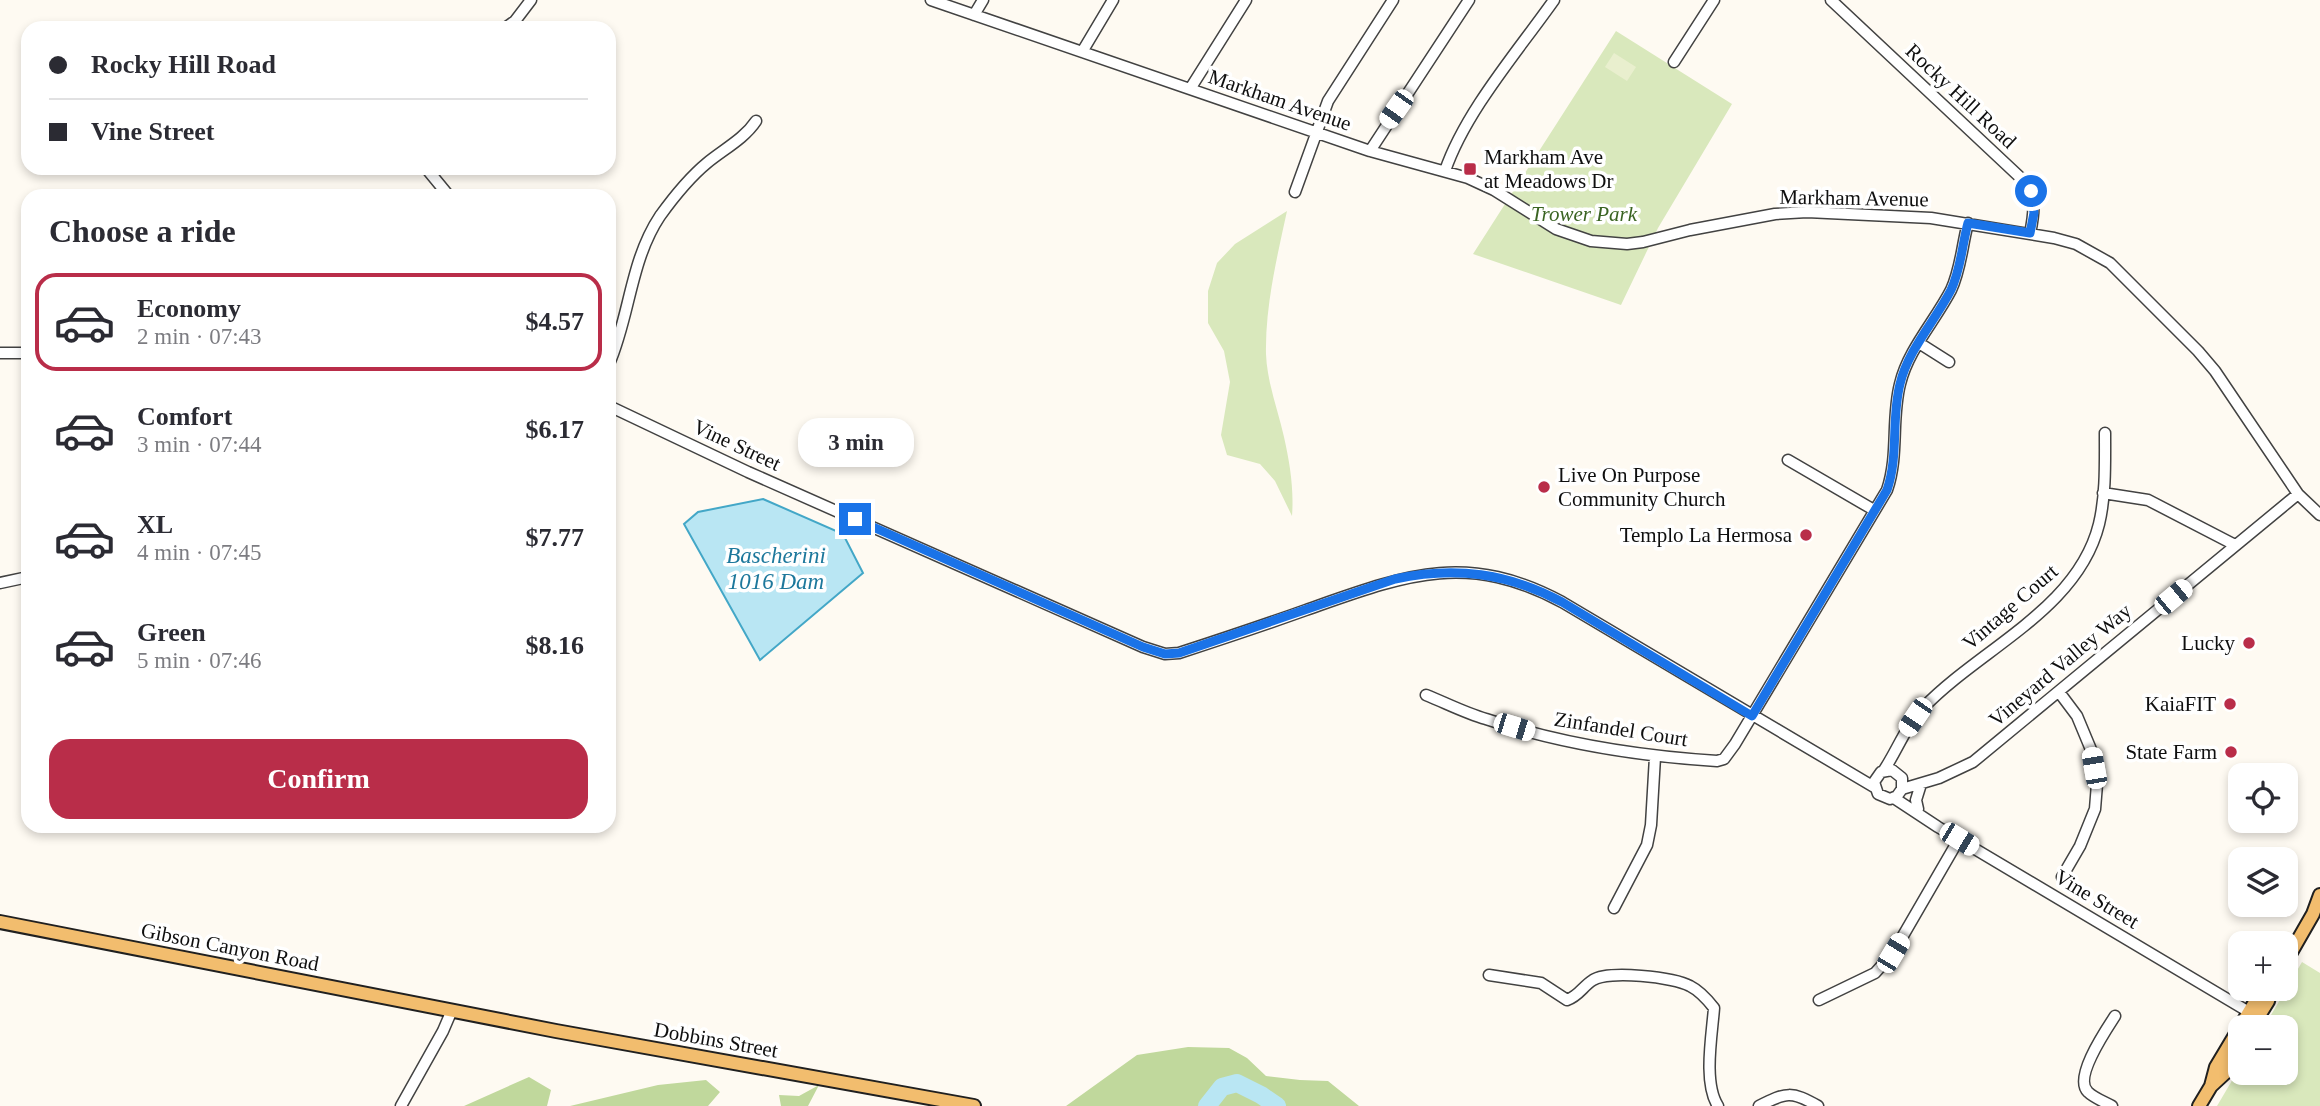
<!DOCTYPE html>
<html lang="en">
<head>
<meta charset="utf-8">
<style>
	:root { --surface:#fff; --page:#f7f7f7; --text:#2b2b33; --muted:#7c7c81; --line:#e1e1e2; --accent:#b92d49 }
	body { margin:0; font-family:Georgia,serif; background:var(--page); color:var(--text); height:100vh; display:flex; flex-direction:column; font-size:26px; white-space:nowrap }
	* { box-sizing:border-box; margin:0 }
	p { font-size:23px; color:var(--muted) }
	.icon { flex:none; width:38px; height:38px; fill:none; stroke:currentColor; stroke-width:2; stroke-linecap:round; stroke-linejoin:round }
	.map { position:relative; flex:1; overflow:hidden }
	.drawer { position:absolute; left:21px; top:189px; width:595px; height:644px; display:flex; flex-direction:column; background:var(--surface); border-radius:21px; box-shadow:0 4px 10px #0003 }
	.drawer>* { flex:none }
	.hud { position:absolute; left:21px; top:21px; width:595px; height:154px; border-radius:21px; box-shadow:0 4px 10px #0003; display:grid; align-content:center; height:154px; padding:0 28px; background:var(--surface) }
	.fabs { position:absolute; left:2228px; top:763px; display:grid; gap:14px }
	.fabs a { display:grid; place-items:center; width:70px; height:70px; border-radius:14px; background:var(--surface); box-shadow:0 4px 10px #0003; font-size:35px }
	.end { position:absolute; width:32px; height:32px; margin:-16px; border:9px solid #1a73e8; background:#fff; box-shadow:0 0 0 4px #fff }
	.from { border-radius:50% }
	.bubble { position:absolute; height:49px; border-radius:21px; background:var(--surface); box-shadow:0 4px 10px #0003; font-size:23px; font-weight:700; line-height:49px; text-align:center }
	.car { position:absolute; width:21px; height:42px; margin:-21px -10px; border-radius:9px; box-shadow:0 0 5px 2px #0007; background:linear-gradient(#fff 24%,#345 0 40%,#fff 0 76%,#345 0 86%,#fff 0) }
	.hud b { display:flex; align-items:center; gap:24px; height:66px; font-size:26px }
	.hud b+b { border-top:2px solid var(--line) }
	.hud i { width:18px; height:18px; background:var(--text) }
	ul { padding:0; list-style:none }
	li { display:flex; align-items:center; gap:21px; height:98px; margin:0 14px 10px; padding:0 14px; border:4px solid transparent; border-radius:21px }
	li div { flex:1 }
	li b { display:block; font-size:26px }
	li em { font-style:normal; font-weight:700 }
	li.active { border-color:var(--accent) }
	li>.icon { width:63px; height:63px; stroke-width:1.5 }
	h2 { padding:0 28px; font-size:32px; line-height:84px }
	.primary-button { display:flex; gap:14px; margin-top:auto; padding:14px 28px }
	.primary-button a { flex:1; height:80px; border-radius:21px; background:var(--accent); color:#fff; font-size:28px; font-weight:700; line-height:80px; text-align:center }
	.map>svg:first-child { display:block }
	.green { fill:#d9e8bc }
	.forest { fill:#c0d89c }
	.pitch { fill:#e9efce }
	.water { fill:#b9e6f3; stroke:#43a7c7; stroke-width:2 }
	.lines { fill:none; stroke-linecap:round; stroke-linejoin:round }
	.river { stroke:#b9e6f3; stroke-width:18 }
	.minor-casing { stroke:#424242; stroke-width:13 }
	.major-casing { stroke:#202020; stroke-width:16 }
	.minor { stroke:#fff; stroke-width:10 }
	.major { stroke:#f2bd6e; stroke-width:12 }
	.route { stroke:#1a73e8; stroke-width:9 }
	.poi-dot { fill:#b92d49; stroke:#fff; stroke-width:2.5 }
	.labels { text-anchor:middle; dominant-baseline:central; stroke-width:7; stroke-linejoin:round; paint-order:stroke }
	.street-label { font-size:21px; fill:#0f0f0f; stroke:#fff }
	.poi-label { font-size:21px; fill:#0f0f0f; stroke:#fff; text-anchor:end }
	.park-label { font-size:21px; font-style:italic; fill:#3a6422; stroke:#fff }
	.water-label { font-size:23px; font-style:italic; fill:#1d789c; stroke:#fff }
</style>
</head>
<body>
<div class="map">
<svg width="2320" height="1106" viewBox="0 0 2320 1106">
	<rect width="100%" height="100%" fill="#fefaf2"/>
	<path class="green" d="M 1616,31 L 1732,104 L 1658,228 L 1621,305 L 1473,254 Z
		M 1287,211 C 1277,257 1265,307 1266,354 C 1267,382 1278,410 1284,437 C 1290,464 1294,489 1292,516 L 1275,481 L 1260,464 L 1227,455 L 1221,435 L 1230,382 L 1224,351 L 1208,323 L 1208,291 L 1217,263 L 1235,244 Z
		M 2302,962 L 2320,973 L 2320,1106 L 2217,1106 L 2240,1067 L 2240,1073 L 2286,1073 L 2286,1027 L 2264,1027 Z"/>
	<path class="forest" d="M 1188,1047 L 1229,1048 L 1247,1058 L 1266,1076 L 1300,1080 L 1328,1081 L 1359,1106 L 1066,1106 L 1137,1055 Z
		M 529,1077 L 551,1090 L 547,1106 L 464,1106 Z
		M 706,1080 L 720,1092 L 708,1106 L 570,1106 L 658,1085 Z
		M 819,1085 L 808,1106 L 781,1106 L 779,1095 L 799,1096 Z"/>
	<path class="pitch" d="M 1614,53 L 1636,67 L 1627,81 L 1605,67 Z"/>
	<path class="water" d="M 763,499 L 843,534 L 863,573 L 760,660 L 684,524 L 698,512 Z"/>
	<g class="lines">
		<path class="river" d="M 1207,1106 L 1222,1087 L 1237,1083 L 1261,1095 L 1277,1106"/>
		<defs>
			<path id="minor" d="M 931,0 L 1370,151 L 1468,178 L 1494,190 L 1556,229 L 1591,241 L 1627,244 L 1643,242 L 1690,230 L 1775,214 L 1807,212 L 1931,218 L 2054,238 L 2076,244 L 2110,263 L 2198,351 L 2215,371 L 2298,494 L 2320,515
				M 1831,0 L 2024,181 C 2037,199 2034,213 2030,234
				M 974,15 L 983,0
				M 505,28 L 515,21 L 531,0
				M 1082,52 L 1113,0
				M 1674,62 L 1714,0
				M 1190,89 L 1246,0
				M 1370,151 L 1469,0
				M 426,168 L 449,196
				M 1445,171 C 1465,112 1518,51 1554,0
				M 1295,192 L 1328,101 L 1393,0
				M 1919,343 L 1949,362
				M 0,353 L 28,353
				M 609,364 C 630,316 630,261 660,216 C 673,198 690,177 707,163 C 724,149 744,139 756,121
				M 609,406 L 748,472 L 1143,647 L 1165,654 L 1179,653 C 1222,639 1264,625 1306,610 C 1403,576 1465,550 1562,602 L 1874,787
				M 1788,460 L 1874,510
				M 2103,493 L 2148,500 L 2235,545
				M 0,583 L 28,577
				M 2059,692 L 2077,716 L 2092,752 L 2097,784 L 2095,809 L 2080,846 L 2062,877
				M 1426,695 C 1446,703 1465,713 1486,719 C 1561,744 1638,756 1717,761 L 1724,759 L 1735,744 L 1887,490 C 1899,455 1891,419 1900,384 C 1908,350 1935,321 1951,290 C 1961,269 1962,245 1968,223
				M 1884,770 C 1898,749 1906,725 1924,707 C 1981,648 2078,609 2099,524 C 2106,495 2105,462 2105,433
				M 1902,789 L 1902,778 L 1892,770 L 1881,772 L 1874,782 L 1878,794 L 1890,799 L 1897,796 L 1902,789 L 1939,778 L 1973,762 L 2298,494
				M 1894,798 L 1938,827 L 2249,1012
				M 1918,809 L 1916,800 L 1921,784
				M 1614,908 L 1647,845 L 1651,825 L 1655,757
				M 1489,975 L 1541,983 L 1567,1000 C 1579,996 1583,986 1593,980 C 1608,970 1674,977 1690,986 C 1700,991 1707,999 1714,1008 C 1712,1035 1703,1083 1718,1106
				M 1819,1000 L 1875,973 L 1893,953 L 1959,839
				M 401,1106 L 443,1031 L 452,1010
				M 1759,1106 C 1786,1092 1792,1091 1818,1106
				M 2112,1106 C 2105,1102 2094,1098 2088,1092 C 2073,1078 2106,1030 2115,1016"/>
			<path id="major" d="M 0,922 L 556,1031 L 974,1106
				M 2286,961 L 2313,914 L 2320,895
				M 2252,1027 L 2268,1001 L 2271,989
				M 2211,1086 L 2216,1067 L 2258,997 L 2267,989
				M 2199,1106 L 2211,1086 L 2225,1073 L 2240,1047"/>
		</defs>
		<use href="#minor" class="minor-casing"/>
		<use href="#major" class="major-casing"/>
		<use href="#minor" class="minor"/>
		<use href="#major" class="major"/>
	</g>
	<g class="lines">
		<path class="route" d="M 855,519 L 1143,647 L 1165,654 L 1179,653 L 1395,579 C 1455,566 1508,573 1562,602 L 1752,716 L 1887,490 C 1899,455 1891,419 1900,384 C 1908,350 1935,321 1951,290 C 1961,269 1962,245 1968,223 L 2030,233 L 2034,213 L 2031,191"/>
	</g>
	<g class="poi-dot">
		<rect x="1463" y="162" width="14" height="14" rx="3.5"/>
		<circle cx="1544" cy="487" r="7"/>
		<circle cx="1806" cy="535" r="7"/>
		<circle cx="2249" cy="643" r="7"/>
		<circle cx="2230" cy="704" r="7"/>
		<circle cx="2231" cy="752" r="7"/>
	</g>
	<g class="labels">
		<g class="street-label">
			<text transform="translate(1961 96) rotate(43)">Rocky Hill Road</text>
			<text transform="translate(1280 100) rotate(19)">Markham Avenue</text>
			<text transform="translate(1854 198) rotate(1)">Markham Avenue</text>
			<text transform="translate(737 445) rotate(25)">Vine Street</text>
			<text transform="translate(2010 607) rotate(-41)">Vintage Court</text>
			<text transform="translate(2060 665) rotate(-40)">Vineyard Valley Way</text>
			<text transform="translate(1621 729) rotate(9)">Zinfandel Court</text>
			<text transform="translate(2097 899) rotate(31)">Vine Street</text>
			<text transform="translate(230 947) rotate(11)">Gibson Canyon Road</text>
			<text transform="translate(716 1040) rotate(10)">Dobbins Street</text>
		</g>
		<g class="poi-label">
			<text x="1484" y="157" text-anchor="start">Markham Ave<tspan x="1484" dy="24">at Meadows Dr</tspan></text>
			<text x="1558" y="475" text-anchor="start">Live On Purpose<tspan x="1558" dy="24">Community Church</tspan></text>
			<text x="1792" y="535">Templo La Hermosa</text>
			<text x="2235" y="643">Lucky</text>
			<text x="2216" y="704">KaiaFIT</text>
			<text x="2217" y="752">State Farm</text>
		</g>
		<g class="park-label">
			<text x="1584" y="214">Trower Park</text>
		</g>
		<g class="water-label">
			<text x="776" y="555">Bascherini<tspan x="776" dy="26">1016 Dam</tspan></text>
		</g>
	</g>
</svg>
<div class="fabs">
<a><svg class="icon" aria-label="locate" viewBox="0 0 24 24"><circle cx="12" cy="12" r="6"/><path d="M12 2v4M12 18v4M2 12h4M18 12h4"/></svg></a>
<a><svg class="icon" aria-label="layers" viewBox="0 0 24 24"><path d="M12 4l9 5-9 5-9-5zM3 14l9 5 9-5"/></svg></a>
<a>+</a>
<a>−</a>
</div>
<i class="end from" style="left:2031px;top:191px"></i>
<i class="end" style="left:855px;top:519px"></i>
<div class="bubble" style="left:798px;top:418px;width:116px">3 min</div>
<i class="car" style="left:1396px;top:109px;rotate:215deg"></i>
<i class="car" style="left:2173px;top:597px;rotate:50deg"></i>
<i class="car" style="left:1915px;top:717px;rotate:214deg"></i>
<i class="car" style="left:1514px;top:727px;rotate:107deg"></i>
<i class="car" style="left:2094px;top:768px;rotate:350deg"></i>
<i class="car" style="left:1959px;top:839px;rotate:121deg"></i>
<i class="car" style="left:1893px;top:953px;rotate:31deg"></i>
<div class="hud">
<b><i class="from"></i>Rocky Hill Road</b>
<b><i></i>Vine Street</b>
</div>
<section class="drawer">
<h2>Choose a ride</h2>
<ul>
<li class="active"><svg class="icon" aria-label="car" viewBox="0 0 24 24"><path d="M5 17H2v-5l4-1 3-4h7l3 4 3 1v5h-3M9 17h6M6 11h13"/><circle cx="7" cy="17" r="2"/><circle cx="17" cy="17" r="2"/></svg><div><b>Economy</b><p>2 min · 07:43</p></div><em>$4.57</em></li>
<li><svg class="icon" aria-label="car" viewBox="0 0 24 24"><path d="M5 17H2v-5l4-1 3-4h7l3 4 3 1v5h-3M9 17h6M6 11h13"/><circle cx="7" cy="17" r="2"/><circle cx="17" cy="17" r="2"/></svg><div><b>Comfort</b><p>3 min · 07:44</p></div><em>$6.17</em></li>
<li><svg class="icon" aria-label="car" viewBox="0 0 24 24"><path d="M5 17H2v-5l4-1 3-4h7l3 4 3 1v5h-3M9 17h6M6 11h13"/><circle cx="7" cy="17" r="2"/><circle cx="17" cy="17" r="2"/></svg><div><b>XL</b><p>4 min · 07:45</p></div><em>$7.77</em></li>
<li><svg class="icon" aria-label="car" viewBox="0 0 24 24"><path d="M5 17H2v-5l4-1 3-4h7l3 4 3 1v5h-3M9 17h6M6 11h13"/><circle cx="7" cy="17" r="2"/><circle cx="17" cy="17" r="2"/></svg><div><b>Green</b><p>5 min · 07:46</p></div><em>$8.16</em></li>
</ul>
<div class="primary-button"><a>Confirm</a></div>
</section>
</div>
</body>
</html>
